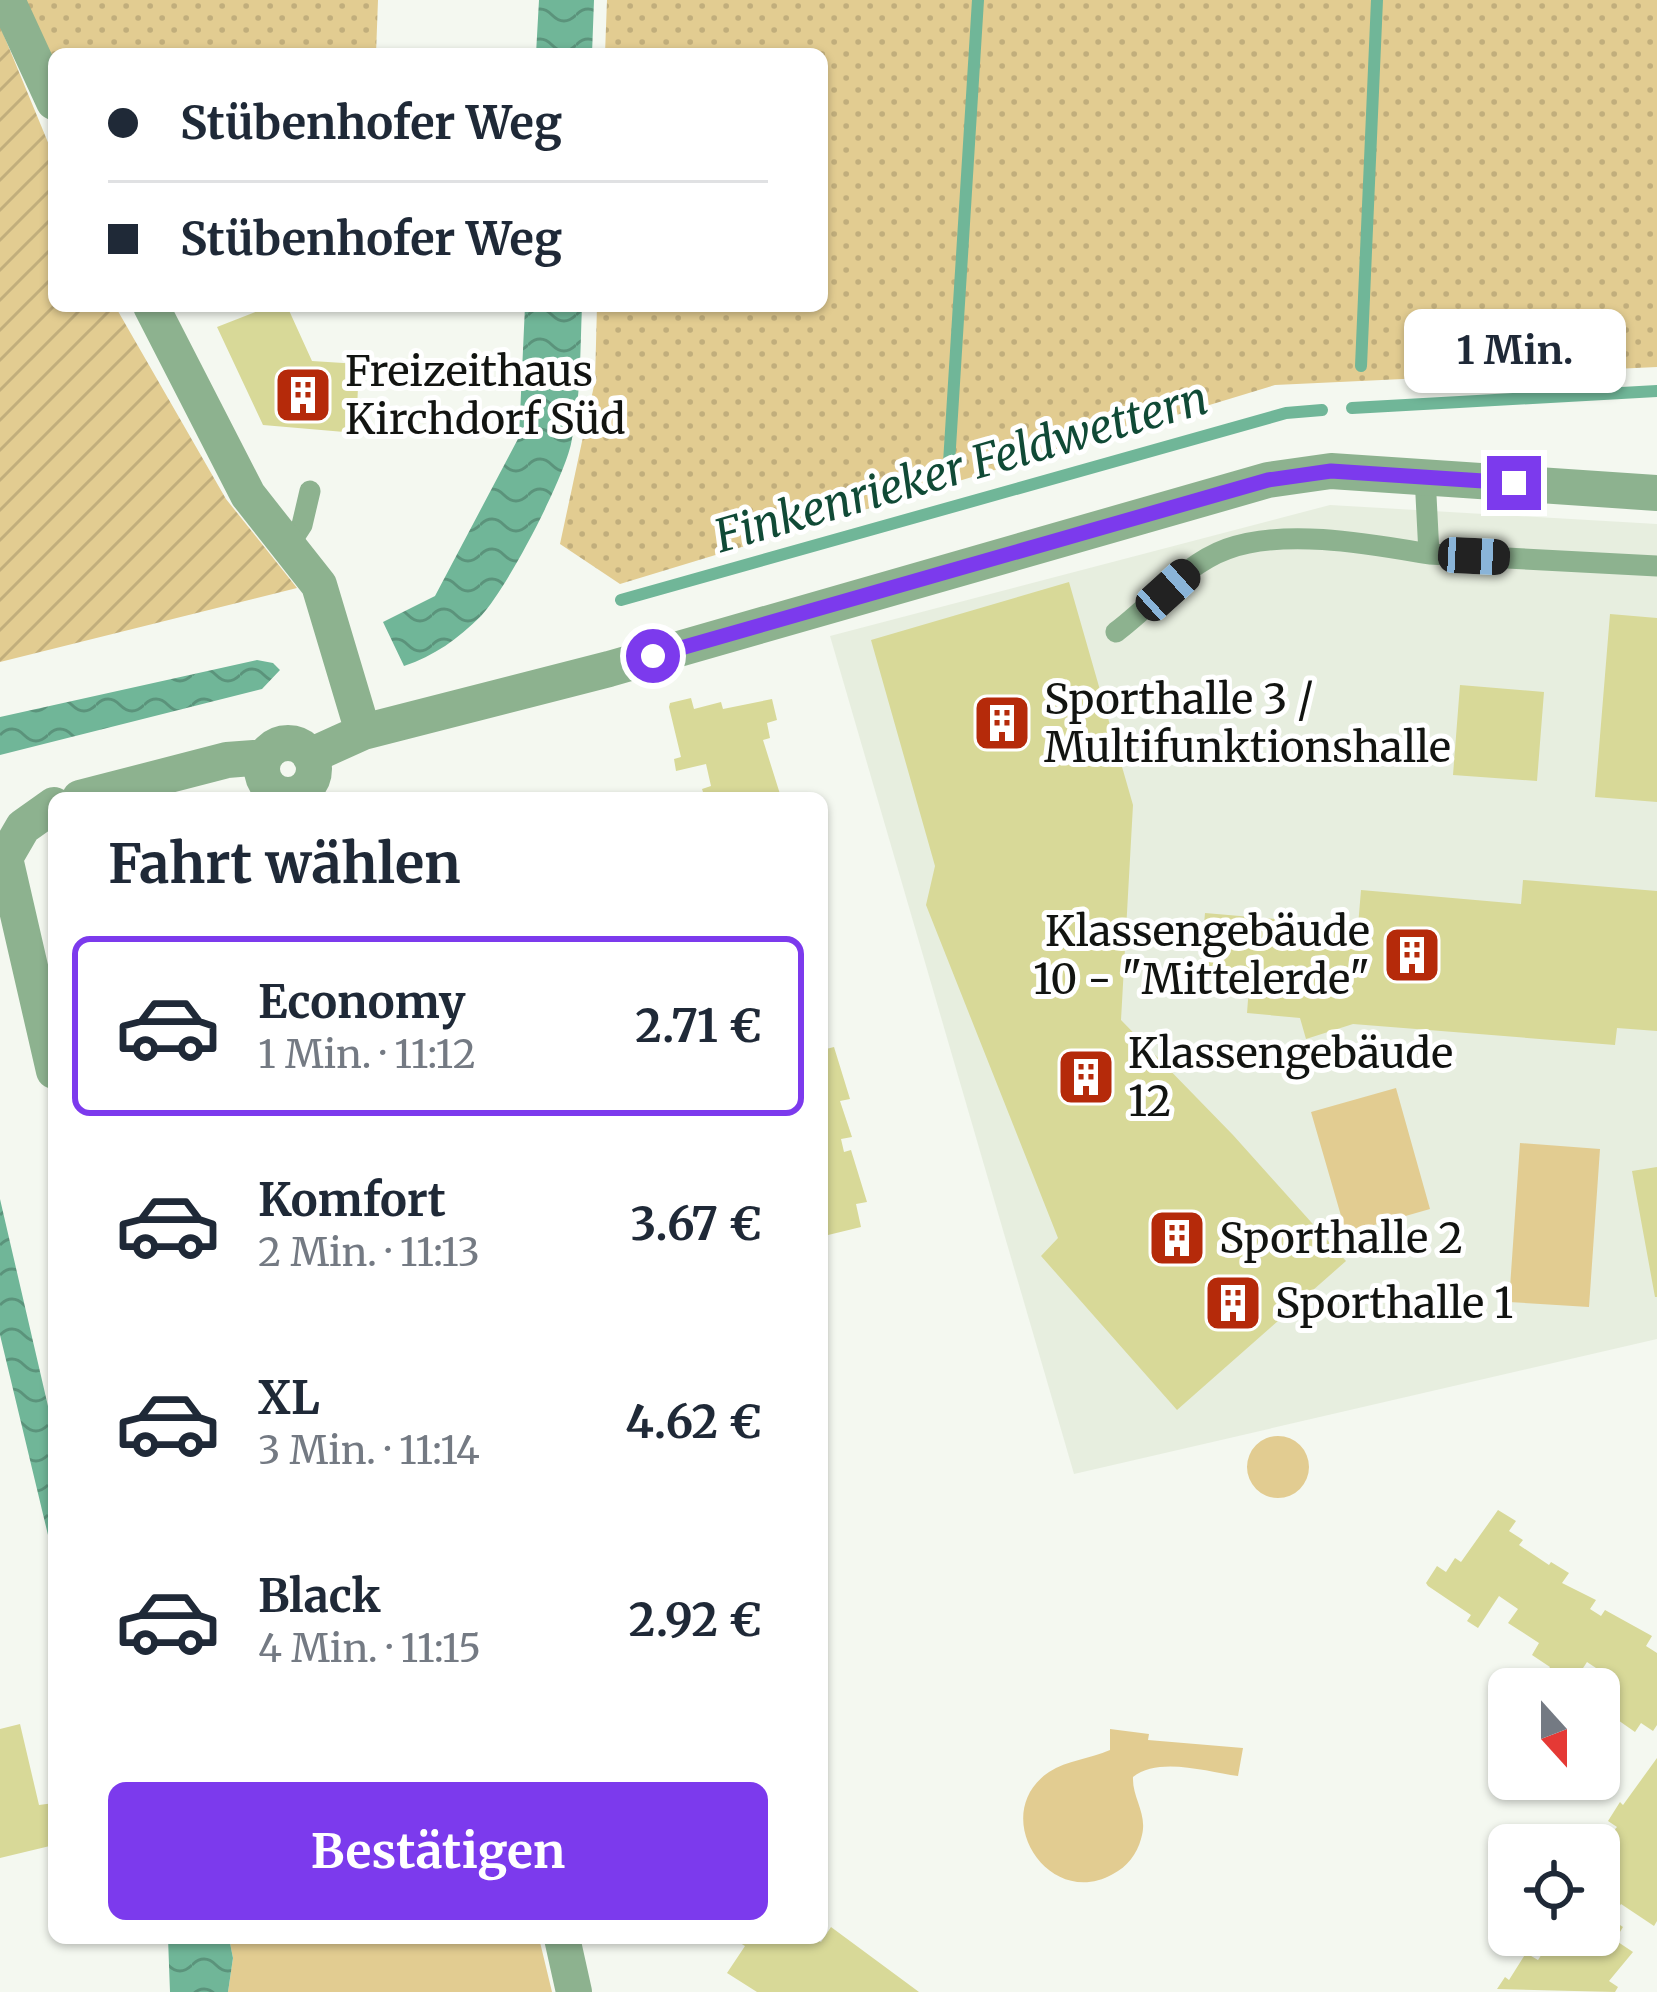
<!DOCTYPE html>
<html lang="de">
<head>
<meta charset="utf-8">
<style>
	:root { --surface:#fff; --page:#f6f6f7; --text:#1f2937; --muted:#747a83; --line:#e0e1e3; --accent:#7c3aed }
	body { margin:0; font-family:Merriweather,serif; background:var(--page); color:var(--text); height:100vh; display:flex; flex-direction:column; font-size:45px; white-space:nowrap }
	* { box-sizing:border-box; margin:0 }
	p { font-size:39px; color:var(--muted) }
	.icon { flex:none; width:66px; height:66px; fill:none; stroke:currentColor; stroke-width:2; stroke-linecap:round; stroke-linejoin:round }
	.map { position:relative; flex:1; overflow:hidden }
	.panel { position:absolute; left:48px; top:792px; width:780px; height:1152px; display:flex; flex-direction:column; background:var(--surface); border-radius:18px; box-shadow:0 3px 9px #0004 }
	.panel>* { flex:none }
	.hud { position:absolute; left:48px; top:48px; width:780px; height:264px; border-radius:18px; box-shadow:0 3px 9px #0004; display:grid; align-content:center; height:264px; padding:0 60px; background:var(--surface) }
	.needle { width:78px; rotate:159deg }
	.tools { position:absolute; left:1488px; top:1668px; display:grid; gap:24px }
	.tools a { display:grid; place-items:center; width:132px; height:132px; border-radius:18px; background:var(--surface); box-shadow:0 3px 9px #0004; font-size:60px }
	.end { position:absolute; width:54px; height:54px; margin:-27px; border:15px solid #7c3aed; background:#fff; box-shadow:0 0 0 6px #fff }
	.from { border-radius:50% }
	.bubble { position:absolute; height:84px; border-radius:18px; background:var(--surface); box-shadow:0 3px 9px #0004; font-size:39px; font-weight:700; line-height:84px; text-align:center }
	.car { position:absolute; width:36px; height:72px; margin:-36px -18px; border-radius:15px; box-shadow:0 0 9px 3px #0007; background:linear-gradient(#222 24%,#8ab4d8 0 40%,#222 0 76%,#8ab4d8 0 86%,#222 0) }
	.hud b { display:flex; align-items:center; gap:42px; height:114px; font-size:45px }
	.hud b+b { border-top:3px solid var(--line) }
	.hud i { width:30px; height:30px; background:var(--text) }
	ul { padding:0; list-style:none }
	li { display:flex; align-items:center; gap:36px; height:180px; margin:0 24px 18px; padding:0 36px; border:6px solid transparent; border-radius:18px }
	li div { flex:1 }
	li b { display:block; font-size:45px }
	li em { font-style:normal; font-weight:700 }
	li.active { border-color:var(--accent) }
	li>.icon { width:108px; height:108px; stroke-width:1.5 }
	h2 { padding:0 60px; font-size:54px; line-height:144px }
	.action { display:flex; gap:24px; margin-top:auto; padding:24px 60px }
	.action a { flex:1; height:138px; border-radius:18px; background:var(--accent); color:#fff; font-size:48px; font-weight:700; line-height:138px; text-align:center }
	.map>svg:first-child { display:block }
	.built { fill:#e7eedf }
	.grass { fill:url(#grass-dots) }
	.park { fill:#e2cc91 }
	.garden { fill:url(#garden-furrows) }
	.water { fill:url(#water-waves) }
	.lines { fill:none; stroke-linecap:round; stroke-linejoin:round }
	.stream { stroke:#70b698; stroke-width:12 }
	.building { fill:#d8d998 }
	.service { stroke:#8db28f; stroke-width:21 }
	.minor { stroke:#8db28f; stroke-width:36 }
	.route { stroke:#7c3aed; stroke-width:15 }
	.labels { text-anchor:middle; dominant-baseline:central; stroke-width:10; stroke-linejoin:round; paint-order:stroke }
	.poi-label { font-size:42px; fill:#121411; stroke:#fff; text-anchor:start }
	.water-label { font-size:45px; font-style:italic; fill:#104a36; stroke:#fff }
</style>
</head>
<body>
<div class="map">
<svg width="1657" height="1992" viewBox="0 0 1657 1992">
	<defs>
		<pattern id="grass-dots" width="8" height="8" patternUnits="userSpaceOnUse" patternTransform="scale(3)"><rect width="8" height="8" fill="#e2cc91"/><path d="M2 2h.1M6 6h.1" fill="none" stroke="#c1ae7c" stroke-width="1.8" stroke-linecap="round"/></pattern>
		<pattern id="garden-furrows" width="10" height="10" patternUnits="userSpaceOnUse" patternTransform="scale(3)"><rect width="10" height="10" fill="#e2cc91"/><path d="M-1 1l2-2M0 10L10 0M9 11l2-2" fill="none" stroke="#c1ae7c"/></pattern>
		<pattern id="water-waves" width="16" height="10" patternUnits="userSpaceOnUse" patternTransform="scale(3)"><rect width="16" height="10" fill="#70b698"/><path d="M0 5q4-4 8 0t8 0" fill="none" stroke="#5b937b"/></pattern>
	</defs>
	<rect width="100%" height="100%" fill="#f4f8f0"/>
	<path class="built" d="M 1330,505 L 1657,524 L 1657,1339 L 1074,1474 L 830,636 Z"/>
	<path class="grass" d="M 25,0 L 378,0 L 376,54 L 54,54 L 54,69 Z
		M 607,0 L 1657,0 L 1657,367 L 1275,385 L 620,584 L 560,544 L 595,381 L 597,306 L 822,306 L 822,54 L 605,54 Z"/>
	<path class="park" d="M 1396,1088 L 1430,1209 L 1346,1233 L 1311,1112 Z
		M 1520,1143 L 1600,1149 L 1589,1307 L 1509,1302 Z
		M1247 1467a31 31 0 1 1 62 0a31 31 0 1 1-62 0Z
		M 1110,1729 L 1149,1734 L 1148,1740 L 1243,1748 L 1238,1776 C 1208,1772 1159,1756 1133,1777 C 1132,1799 1149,1814 1141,1839 C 1137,1854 1127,1867 1113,1874 C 1048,1911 987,1814 1049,1772 C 1067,1760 1090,1759 1110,1750 Z
		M 229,1938 L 539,1938 L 552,1992 L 228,1992 L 233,1958 Z"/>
	<path class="garden" d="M 0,26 L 54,157 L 54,306 L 115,306 L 226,499 L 297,588 L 0,662 Z"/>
	<path class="water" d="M 539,0 L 594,0 L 592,54 L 536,54 Z
		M 525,306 L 582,306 C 580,352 581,399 571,444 C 562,483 507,588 481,616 C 458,639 434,656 404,666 L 383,622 L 435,596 L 519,437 Z
		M 257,660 L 273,663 L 280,670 L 262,689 L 0,755 L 0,717 Z
		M 0,1199 L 54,1432 L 54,1560 L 0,1335 Z
		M 168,1938 L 229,1938 L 233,1958 L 228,1992 L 170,1992 Z"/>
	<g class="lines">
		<path class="stream" d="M 1361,366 L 1377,0
			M 1352,408 L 1657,391
			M 949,463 L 978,0
			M 621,600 L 1286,413 L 1322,410"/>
	</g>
	<path class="building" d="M 271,306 L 287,306 L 312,361 L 359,364 L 356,433 L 263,425 L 217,327 Z
		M 1069,582 L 1133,805 L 1121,1020 L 1233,1135 L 1346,1261 L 1177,1410 L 1041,1256 L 1058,1238 L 926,905 L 935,866 L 871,640 Z
		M 1610,614 L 1657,618 L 1657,802 L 1595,797 Z
		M 1460,685 L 1544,692 L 1537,781 L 1453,775 Z
		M 691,698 L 694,709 L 721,702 L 723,709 L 772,699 L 777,720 L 767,723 L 770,738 L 763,740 L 780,794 L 769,798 L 705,798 L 702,789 L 711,786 L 706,764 L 676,771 L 674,759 L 681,757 L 669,707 L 670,703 Z
		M 1523,880 L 1657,891 L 1657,1031 L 1617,1028 L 1615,1045 L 1353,1024 L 1306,1039 L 1300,1018 L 1247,1013 L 1250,974 L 1200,969 L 1205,913 L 1358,926 L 1361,890 L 1521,904 Z
		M 834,1047 L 850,1099 L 840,1101 L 852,1137 L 841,1139 L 844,1152 L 851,1150 L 867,1202 L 856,1204 L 861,1227 L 824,1236 L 822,1050 Z
		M 1657,1167 L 1657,1297 L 1655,1297 L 1632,1171 Z
		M 1498,1510 L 1516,1521 L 1509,1531 L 1523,1540 L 1519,1545 L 1549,1565 L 1551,1562 L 1569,1573 L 1562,1583 L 1596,1600 L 1590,1609 L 1601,1616 L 1605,1610 L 1652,1636 L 1646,1646 L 1657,1653 L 1657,1725 L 1653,1731 L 1641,1723 L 1635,1732 L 1615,1718 L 1619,1712 L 1600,1700 L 1606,1691 L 1594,1683 L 1602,1672 L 1587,1662 L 1570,1688 L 1546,1673 L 1550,1667 L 1532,1655 L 1539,1643 L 1508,1623 L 1518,1609 L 1499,1596 L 1478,1628 L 1467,1621 L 1471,1615 L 1428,1586 L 1426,1583 L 1437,1566 L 1446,1572 L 1455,1558 L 1461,1562 Z
		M 20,1724 L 39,1805 L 54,1803 L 54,1845 L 0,1858 L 0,1729 Z
		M 1657,1758 L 1657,1921 L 1654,1926 L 1621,1904 L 1611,1919 L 1623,1927 L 1615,1940 L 1633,1952 L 1609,1981 L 1618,1987 L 1615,1992 L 1497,1989 L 1505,1977 L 1509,1980 L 1526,1953 L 1538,1960 L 1549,1943 L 1538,1935 L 1599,1935 L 1599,1868 L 1603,1861 L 1599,1859 L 1599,1847 L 1617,1827 L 1608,1821 L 1620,1802 L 1623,1805 Z
		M 831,1927 L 919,1992 L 757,1992 L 727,1973 L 745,1946 L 732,1938 L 815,1938 L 821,1942 Z"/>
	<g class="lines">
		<path class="service" d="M 289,545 L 302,525 L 310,491
			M 1429,554 L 1657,566
			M 1116,632 C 1151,606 1185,564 1227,549 C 1285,528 1370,544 1429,554 L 1425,476"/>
		<path class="minor" d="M 7,0 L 54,102
			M 151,306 L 248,495 L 319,585 L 363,732
			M262 769a26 26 0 1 1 52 0a26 26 0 1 1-52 0Z
			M 310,756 L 363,732 L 609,669 L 1268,480 L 1331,471 L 1657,493
			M 80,798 L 227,760 L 265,757
			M 54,805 L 23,827 L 5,858 L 54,1071
			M 562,1938 L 574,1992"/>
	</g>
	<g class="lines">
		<path class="route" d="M 653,656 L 1268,480 L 1331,471 L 1514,483"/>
	</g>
	<defs>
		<symbol id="building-square" viewBox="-11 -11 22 22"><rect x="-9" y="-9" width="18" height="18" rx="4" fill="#b52a0a" stroke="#fff"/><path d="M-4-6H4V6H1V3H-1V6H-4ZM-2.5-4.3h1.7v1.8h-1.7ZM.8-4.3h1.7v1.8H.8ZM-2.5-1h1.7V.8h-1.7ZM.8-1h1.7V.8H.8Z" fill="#fff"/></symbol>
	</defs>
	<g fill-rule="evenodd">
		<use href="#building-square" x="270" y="362" width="66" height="66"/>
		<use href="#building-square" x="969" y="690" width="66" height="66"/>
		<use href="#building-square" x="1379" y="922" width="66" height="66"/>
		<use href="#building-square" x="1053" y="1044" width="66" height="66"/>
		<use href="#building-square" x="1144" y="1205" width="66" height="66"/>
		<use href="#building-square" x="1200" y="1270" width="66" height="66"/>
	</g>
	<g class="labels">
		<g class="poi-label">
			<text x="345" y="371">Freizeithaus<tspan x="345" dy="48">Kirchdorf Süd</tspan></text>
			<text x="1044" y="699">Sporthalle 3 /<tspan x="1044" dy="48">Multifunktionshalle</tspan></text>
			<text x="1370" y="931" text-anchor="end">Klassengebäude<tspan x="1370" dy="48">10 - "Mittelerde"</tspan></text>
			<text x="1128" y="1053">Klassengebäude<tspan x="1128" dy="48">12</tspan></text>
			<text x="1219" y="1238">Sporthalle 2</text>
			<text x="1275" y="1303">Sporthalle 1</text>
		</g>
		<g class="water-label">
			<text transform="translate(961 467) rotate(-16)">Finkenrieker Feldwettern</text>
		</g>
	</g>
</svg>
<div class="tools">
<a><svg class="needle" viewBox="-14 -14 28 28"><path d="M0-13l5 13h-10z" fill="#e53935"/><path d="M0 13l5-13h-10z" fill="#747a83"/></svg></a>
<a><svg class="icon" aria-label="locate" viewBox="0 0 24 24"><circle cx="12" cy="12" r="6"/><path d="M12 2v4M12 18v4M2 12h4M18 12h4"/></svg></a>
</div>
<i class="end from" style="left:653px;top:656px"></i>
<i class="end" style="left:1514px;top:483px"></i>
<div class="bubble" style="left:1404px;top:309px;width:222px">1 Min.</div>
<i class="car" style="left:1474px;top:556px;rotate:93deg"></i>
<i class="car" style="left:1168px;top:590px;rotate:48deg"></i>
<div class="hud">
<b><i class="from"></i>Stübenhofer Weg</b>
<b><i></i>Stübenhofer Weg</b>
</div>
<section class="panel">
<h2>Fahrt wählen</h2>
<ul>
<li class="active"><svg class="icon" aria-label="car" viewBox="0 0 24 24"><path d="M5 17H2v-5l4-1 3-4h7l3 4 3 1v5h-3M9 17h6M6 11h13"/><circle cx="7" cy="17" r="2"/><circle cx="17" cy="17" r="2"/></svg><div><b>Economy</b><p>1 Min. · 11:12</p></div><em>2.71 €</em></li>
<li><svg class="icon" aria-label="car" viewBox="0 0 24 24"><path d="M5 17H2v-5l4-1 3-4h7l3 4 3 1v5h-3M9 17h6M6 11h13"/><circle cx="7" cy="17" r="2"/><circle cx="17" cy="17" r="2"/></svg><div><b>Komfort</b><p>2 Min. · 11:13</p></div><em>3.67 €</em></li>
<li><svg class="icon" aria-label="car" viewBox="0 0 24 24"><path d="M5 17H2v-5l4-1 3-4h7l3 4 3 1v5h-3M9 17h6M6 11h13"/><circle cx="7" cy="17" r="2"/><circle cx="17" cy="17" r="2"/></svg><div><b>XL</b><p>3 Min. · 11:14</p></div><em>4.62 €</em></li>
<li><svg class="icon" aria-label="car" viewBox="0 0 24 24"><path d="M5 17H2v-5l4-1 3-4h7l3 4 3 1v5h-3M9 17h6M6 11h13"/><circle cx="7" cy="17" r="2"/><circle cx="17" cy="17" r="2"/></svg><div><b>Black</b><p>4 Min. · 11:15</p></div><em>2.92 €</em></li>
</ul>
<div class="action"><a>Bestätigen</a></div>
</section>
</div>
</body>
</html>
